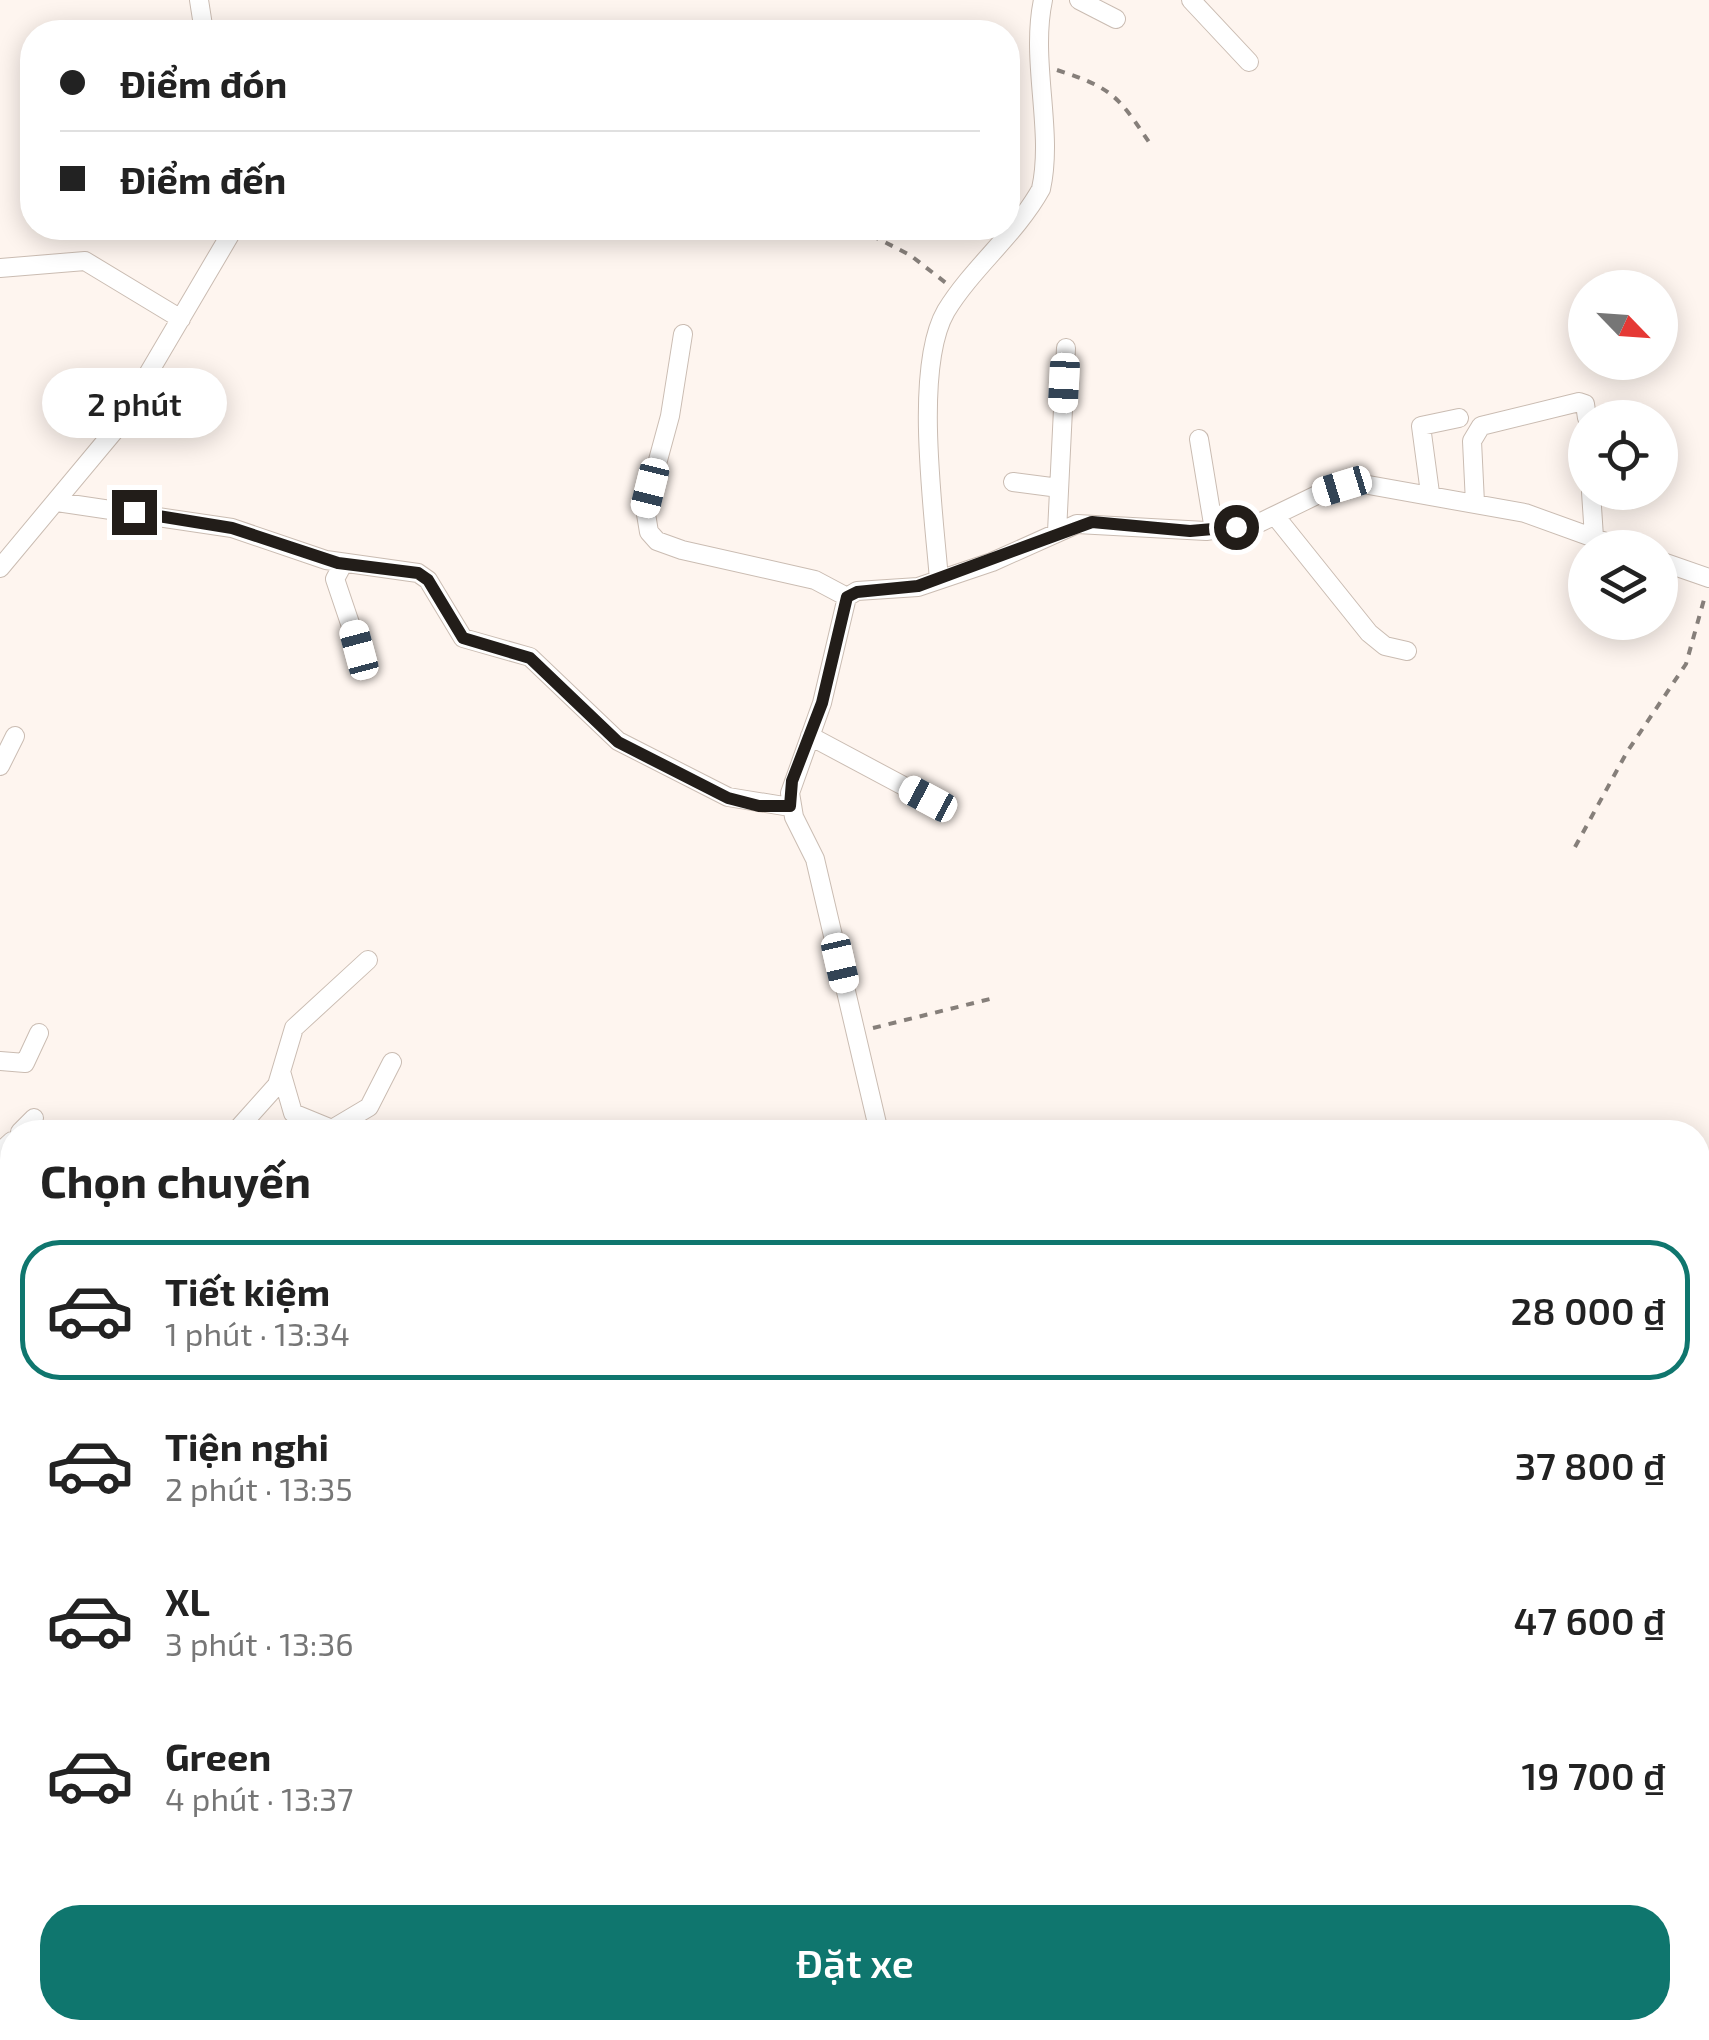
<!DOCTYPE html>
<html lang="vi">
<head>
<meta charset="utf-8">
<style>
	:root { --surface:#fff; --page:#f6f6f6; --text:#222; --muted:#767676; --line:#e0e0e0; --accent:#0f766e }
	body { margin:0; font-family:"Exo 2",sans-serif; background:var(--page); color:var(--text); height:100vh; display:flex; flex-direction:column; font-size:38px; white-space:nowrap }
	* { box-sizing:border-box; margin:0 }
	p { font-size:32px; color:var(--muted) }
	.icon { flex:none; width:55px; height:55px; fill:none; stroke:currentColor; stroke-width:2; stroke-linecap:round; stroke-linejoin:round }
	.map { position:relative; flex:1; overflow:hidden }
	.sheet { position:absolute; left:0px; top:1120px; width:1710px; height:920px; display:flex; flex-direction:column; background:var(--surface); border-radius:40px 40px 0 0; box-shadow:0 5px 25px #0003 }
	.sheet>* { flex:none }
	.top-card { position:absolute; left:20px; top:20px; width:1000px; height:220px; border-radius:40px; box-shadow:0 5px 25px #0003; display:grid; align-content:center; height:220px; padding:0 40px; background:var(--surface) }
	.needle { width:65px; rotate:115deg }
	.controls { position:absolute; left:1568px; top:270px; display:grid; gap:20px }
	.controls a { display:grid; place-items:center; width:110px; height:110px; border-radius:50%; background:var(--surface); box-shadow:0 5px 25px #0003; font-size:50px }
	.end { position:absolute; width:45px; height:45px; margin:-22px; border:12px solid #221d19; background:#fff; box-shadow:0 0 0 5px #fff }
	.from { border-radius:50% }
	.bubble { position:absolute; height:70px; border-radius:35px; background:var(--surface); box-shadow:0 5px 25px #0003; font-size:32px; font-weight:600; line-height:70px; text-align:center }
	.car { position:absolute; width:30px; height:60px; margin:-30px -15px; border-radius:12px; box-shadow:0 0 8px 2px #0007; background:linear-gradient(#fff 24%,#345 0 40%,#fff 0 76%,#345 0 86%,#fff 0) }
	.top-card b { display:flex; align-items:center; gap:35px; height:95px; font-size:38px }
	.top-card b+b { border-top:2px solid var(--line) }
	.top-card i { width:25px; height:25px; background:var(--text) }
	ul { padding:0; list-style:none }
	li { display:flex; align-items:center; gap:30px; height:140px; margin:0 20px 15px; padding:0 20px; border:5px solid transparent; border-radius:40px }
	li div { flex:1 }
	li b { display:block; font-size:38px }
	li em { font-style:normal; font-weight:600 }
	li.on { border-color:var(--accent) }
	li>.icon { width:90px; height:90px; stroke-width:1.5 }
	h2 { padding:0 40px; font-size:45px; line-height:120px }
	.button { display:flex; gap:20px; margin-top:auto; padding:20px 40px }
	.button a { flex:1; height:115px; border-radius:40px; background:var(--accent); color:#fff; font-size:40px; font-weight:600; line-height:115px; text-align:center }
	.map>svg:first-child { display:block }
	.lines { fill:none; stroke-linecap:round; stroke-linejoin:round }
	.minor-casing { stroke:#cabcb2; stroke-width:20 }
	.path { stroke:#867f7a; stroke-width:4; stroke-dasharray:8 8; stroke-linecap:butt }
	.minor { stroke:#fff; stroke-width:18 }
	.route { stroke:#221d19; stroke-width:12 }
</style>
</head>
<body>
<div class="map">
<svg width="1709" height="2040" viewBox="0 0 1709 2040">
	<rect width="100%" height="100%" fill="#fef5ef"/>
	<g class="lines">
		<defs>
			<path id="minor" d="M 199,0 L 204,32
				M 1079,0 L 1116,19
				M 1191,0 L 1249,62
				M 0,268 L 85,261 L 181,319
				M 683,334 L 670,416 L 645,508 L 649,532 L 657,541 L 682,550 L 815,580 L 847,597
				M 1199,439 L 1214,530
				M 1013,482 L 1059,488
				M 1591,492 L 1594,537
				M 1430,493 L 1421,426 L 1459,418
				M 57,502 L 232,528 L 326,560 L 418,573 L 428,580 L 463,638 L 530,657 L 618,741 L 728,797 L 790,807
				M 1475,503 L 1472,441 L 1481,426 L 1579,402 L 1585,404 L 1587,418
				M 1276,517 L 1369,633 L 1385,646 L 1407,651
				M 1057,532 L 1066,348
				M 1660,561 L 1709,578
				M 343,564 L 335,579 L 359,650
				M 0,568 L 115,430 L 234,228
				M 939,580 C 934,513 913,368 946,311 C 973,267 1016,234 1041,189 C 1054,131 1030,61 1043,0
				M 810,736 L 928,799
				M 0,766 L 15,736
				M 0,1061 L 25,1063 L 39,1033
				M 282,1075 L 293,1113 L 332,1129 L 369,1107 L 392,1062
				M 20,1132 L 34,1118
				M 235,1132 L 277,1085 L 294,1028 L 368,960
				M 879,1132 L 815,859 L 794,817 L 790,793 L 822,703 L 847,597 L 857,591 L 918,587 L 992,562 L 1077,524 L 1206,531 L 1259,523 L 1323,492 L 1363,484 L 1525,513 L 1622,548
				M 0,1152 L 12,1141
				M 0,1227 L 12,1230
				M 1698,1664 L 1709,1651
				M 349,2040 L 350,2028
				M 1659,2040 L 1663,2028"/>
		</defs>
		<use href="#minor" class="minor-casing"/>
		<path class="path" d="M 1057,70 C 1116,89 1119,98 1153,148
			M 857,228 L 910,255 L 946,283
			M 1575,847 L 1627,752 L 1686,664 L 1705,596
			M 873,1028 L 994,998
			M 1698,1359 L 1709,1338"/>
		<use href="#minor" class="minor"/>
	</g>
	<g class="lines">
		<path class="route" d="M 134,512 L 232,528 L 338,563 L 418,573 L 428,580 L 463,638 L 530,658 L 618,742 L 728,798 L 759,806 L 790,806 L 792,781 L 822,703 L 847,597 L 857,592 L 918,586 L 1092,522 L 1190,531 L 1236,527"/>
	</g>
</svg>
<div class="controls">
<a><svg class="needle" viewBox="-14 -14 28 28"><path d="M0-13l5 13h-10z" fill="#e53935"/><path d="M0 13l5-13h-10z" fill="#767676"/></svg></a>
<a><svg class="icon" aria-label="locate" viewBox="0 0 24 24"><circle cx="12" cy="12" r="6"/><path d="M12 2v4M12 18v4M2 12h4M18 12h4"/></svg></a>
<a><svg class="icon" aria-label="layers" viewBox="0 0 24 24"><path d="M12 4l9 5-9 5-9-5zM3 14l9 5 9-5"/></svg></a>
</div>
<i class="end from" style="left:1236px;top:527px"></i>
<i class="end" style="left:134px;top:512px"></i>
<div class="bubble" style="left:42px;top:368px;width:185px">2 phút</div>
<i class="car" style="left:1064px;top:383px;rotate:183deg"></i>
<i class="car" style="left:1342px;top:486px;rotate:253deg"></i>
<i class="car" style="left:650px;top:488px;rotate:194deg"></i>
<i class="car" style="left:359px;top:650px;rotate:345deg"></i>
<i class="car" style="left:928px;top:799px;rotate:298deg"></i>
<i class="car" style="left:840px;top:963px;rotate:167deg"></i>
<div class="top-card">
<b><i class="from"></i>Điểm đón</b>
<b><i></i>Điểm đến</b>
</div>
<section class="sheet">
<h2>Chọn chuyến</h2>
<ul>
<li class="on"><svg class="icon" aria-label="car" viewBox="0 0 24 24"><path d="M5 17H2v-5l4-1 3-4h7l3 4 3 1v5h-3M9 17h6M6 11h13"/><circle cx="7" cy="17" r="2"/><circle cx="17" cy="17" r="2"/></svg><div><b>Tiết kiệm</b><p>1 phút · 13:34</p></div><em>28 000 ₫</em></li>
<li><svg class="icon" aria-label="car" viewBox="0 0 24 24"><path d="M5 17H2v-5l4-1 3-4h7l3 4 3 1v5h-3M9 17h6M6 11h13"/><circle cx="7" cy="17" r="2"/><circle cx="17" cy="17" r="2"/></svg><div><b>Tiện nghi</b><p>2 phút · 13:35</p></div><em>37 800 ₫</em></li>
<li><svg class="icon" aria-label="car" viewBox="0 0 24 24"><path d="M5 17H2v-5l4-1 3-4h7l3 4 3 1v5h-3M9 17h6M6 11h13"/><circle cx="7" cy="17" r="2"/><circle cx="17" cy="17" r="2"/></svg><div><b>XL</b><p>3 phút · 13:36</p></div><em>47 600 ₫</em></li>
<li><svg class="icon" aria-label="car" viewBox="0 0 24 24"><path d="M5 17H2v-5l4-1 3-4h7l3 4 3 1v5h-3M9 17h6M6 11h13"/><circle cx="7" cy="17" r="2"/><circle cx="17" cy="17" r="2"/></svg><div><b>Green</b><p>4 phút · 13:37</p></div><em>19 700 ₫</em></li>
</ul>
<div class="button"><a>Đặt xe</a></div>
</section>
</div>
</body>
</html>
